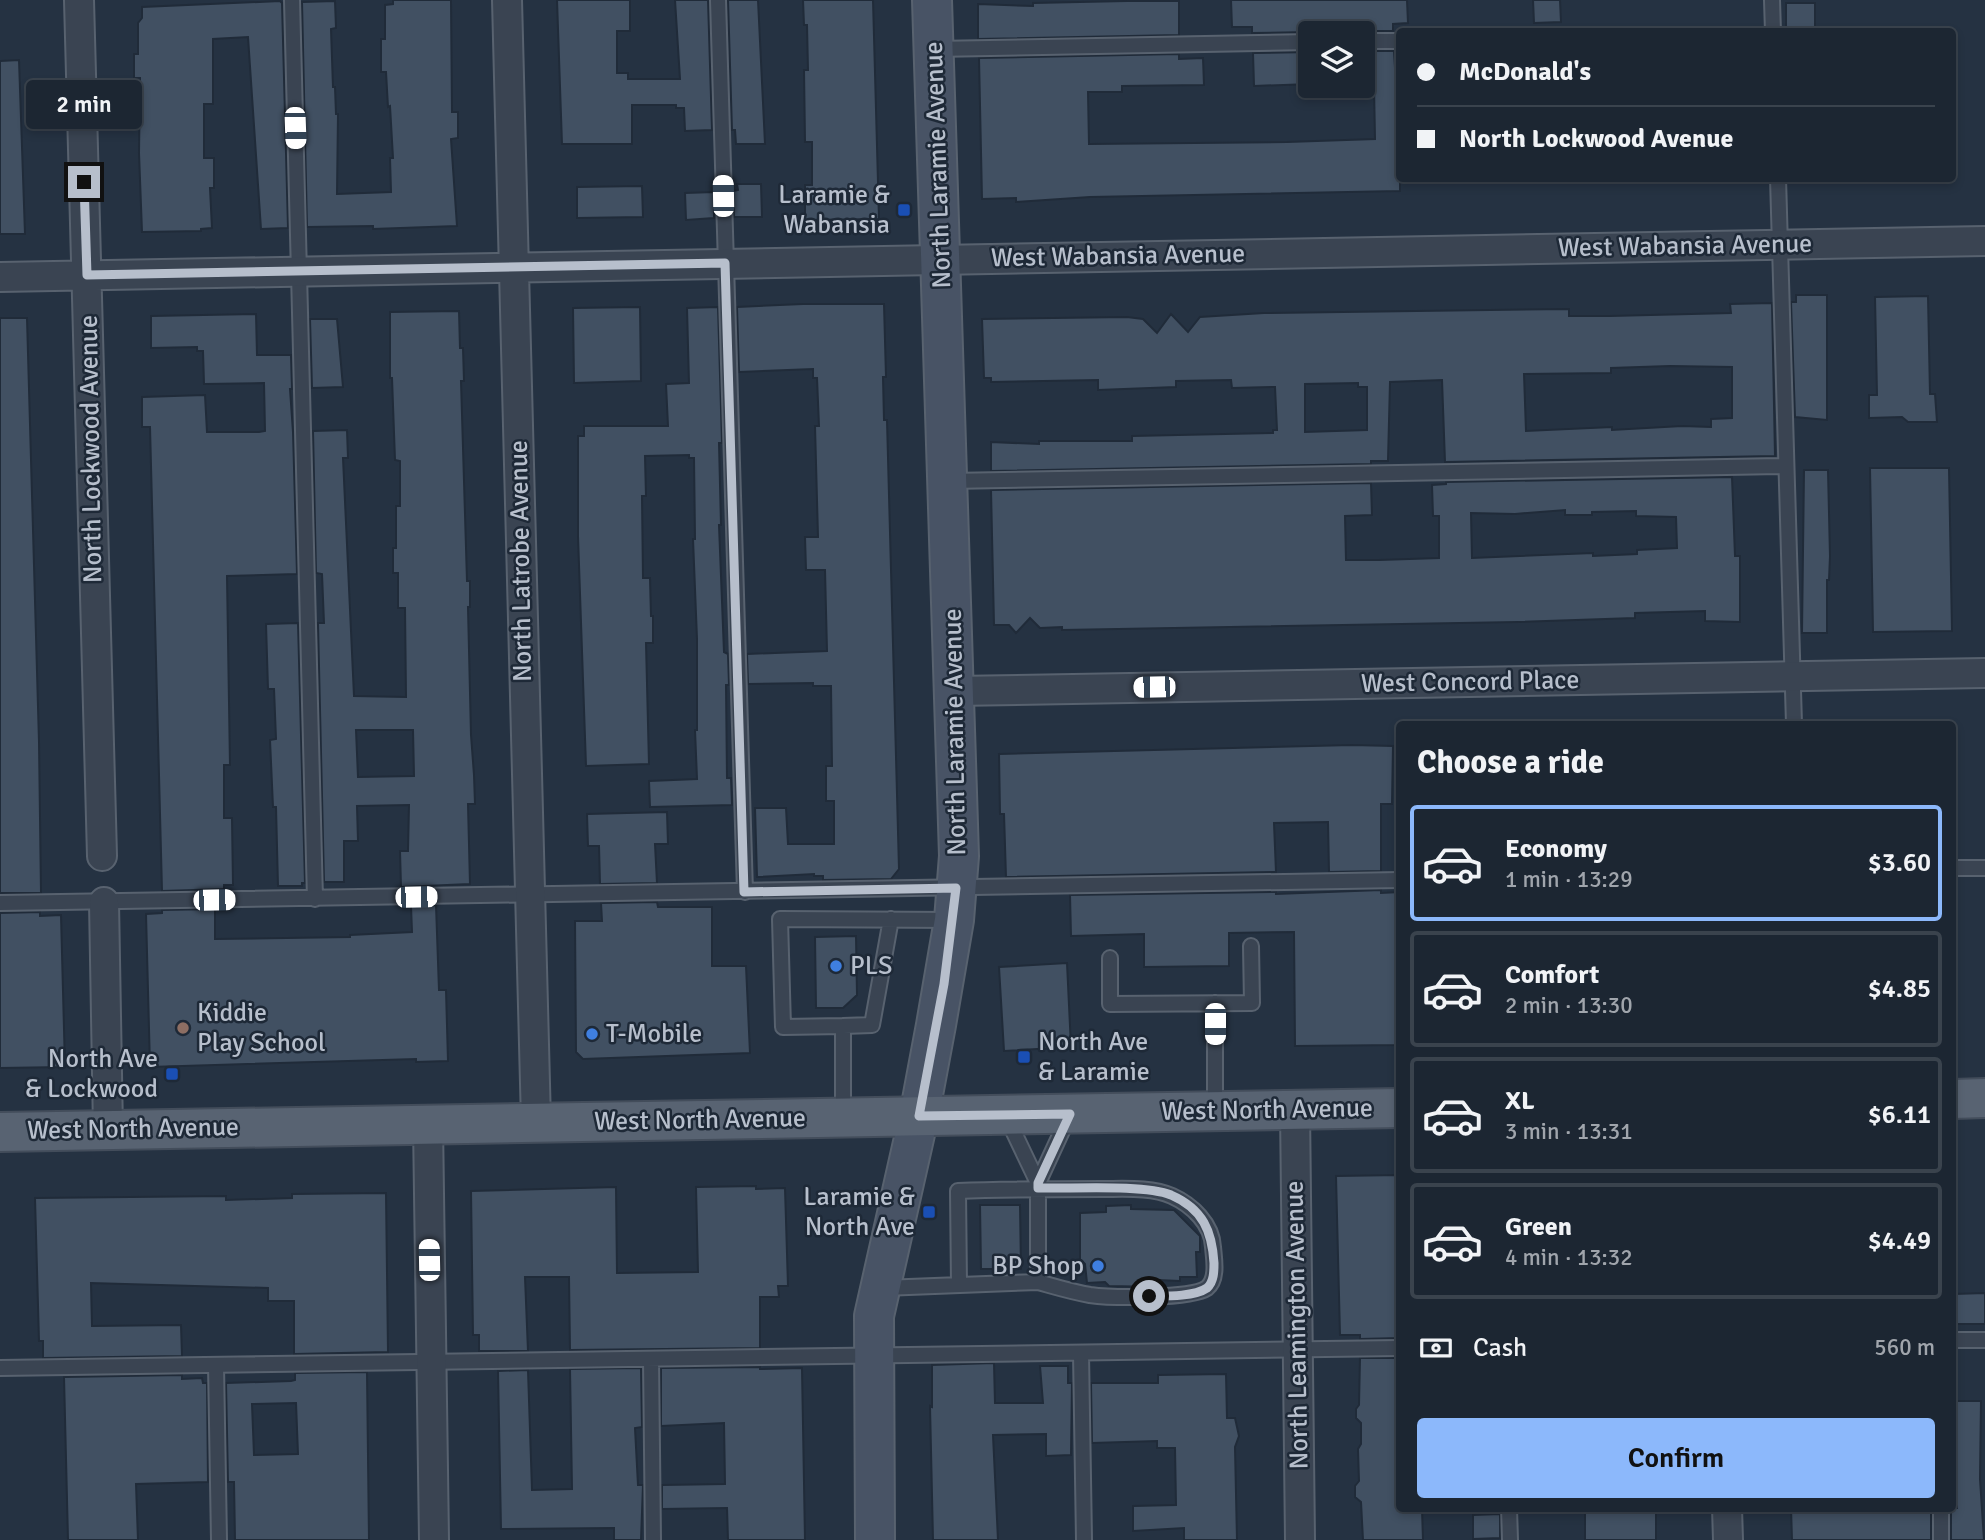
<!DOCTYPE html>
<html lang="en">
<head>
<meta charset="utf-8">
<style>
	:root { --surface:#1c2632; --page:#252e3a; --text:#f1f3f6; --muted:#a0a5ac; --line:#3a434d; --accent:#8cb8fb }
	body { margin:0; font-family:Signika,sans-serif; background:var(--page); color:var(--text); height:100vh; display:flex; flex-direction:column; font-size:26px; white-space:nowrap }
	* { box-sizing:border-box; margin:0 }
	p { font-size:23px; color:var(--muted) }
	.icon { flex:none; width:38px; height:38px; fill:none; stroke:currentColor; stroke-width:2; stroke-linecap:round; stroke-linejoin:round }
	.map { position:relative; flex:1; overflow:hidden }
	.sheet { position:absolute; left:1396px; top:721px; width:560px; height:791px; display:flex; flex-direction:column; background:var(--surface); border-radius:7px; box-shadow:0 4px 10px #0003,0 0 0 2px var(--line) }
	.sheet>* { flex:none }
	.guide { position:absolute; left:1396px; top:28px; width:560px; height:154px; border-radius:7px; box-shadow:0 4px 10px #0003,0 0 0 2px var(--line); display:grid; align-content:center; height:154px; padding:0 21px; background:var(--surface) }
	.controls { position:absolute; left:1298px; top:21px; display:grid; gap:14px }
	.controls a { display:grid; place-items:center; width:77px; height:77px; border-radius:7px; background:var(--surface); box-shadow:0 4px 10px #0003,0 0 0 2px var(--line); font-size:35px }
	.end { position:absolute; width:32px; height:32px; margin:-16px; border:9px solid #b7bfcc; background:#111; box-shadow:0 0 0 4px #111 }
	.from { border-radius:50% }
	.bubble { position:absolute; height:49px; border-radius:7px; background:var(--surface); box-shadow:0 4px 10px #0003,0 0 0 2px var(--line); font-size:23px; font-weight:600; line-height:49px; text-align:center }
	.car { position:absolute; width:21px; height:42px; margin:-21px -10px; border-radius:9px; box-shadow:0 0 5px 2px #0007; background:linear-gradient(#fff 24%,#345 0 40%,#fff 0 76%,#345 0 86%,#fff 0) }
	.guide b { display:flex; align-items:center; gap:24px; height:66px; font-size:26px }
	.guide b+b { border-top:2px solid var(--line) }
	.guide i { width:18px; height:18px; background:var(--text) }
	ul { padding:0; list-style:none }
	li { display:flex; align-items:center; gap:21px; height:116px; margin:0 14px 10px; padding:0 7px; border:4px solid var(--line); border-radius:7px }
	li div { flex:1 }
	li b { display:block; font-size:26px }
	li em { font-style:normal; font-weight:600 }
	li.on { border-color:var(--accent) }
	li>.icon { width:63px; height:63px; stroke-width:1.5 }
	h2 { padding:0 21px; font-size:32px; line-height:84px }
	.pay { display:flex; align-items:center; gap:18px; height:77px; padding:0 21px; font-size:26px }
	.pay p { margin-inline-start:auto }
	.primary-button { display:flex; gap:14px; margin-top:auto; padding:14px 21px }
	.primary-button a { flex:1; height:80px; border-radius:7px; background:var(--accent); color:#111; font-size:28px; font-weight:600; line-height:80px; text-align:center }
	.map>svg:first-child { display:block }
	.building { fill:#415062; stroke:#202b39; stroke-width:2; fill-rule:evenodd }
	.lines { fill:none; stroke-linecap:round; stroke-linejoin:round }
	.lane-casing { stroke:#58626f; stroke-width:18 }
	.street-casing { stroke:#58626f; stroke-width:32 }
	.secondary-casing { stroke:#58626f; stroke-width:42 }
	.primary-casing { stroke:#434d5b; stroke-width:42 }
	.lane { stroke:#3a4452; stroke-width:14 }
	.street { stroke:#3a4452; stroke-width:28 }
	.secondary { stroke:#485365; stroke-width:38 }
	.primary { stroke:#586372; stroke-width:38 }
	.route { stroke:#b7bfcc; stroke-width:9 }
	.transit-dot { fill:#1a4fb4; stroke:#1e2937; stroke-width:2.5 }
	.shop-dot { fill:#3f7fe0; stroke:#1e2937; stroke-width:2.5 }
	.education-dot { fill:#8d6e63; stroke:#1e2937; stroke-width:2.5 }
	.labels { text-anchor:middle; dominant-baseline:central; stroke-width:5; stroke-linejoin:round; paint-order:stroke }
	.street-label { font-size:26px; fill:#b7bfcc; stroke:#1e2937 }
	.poi-label { font-size:26px; fill:#b7bfcc; stroke:#1e2937; text-anchor:end }
</style>
</head>
<body>
<div class="map">
<svg width="1985" height="1540" viewBox="0 0 1985 1540">
	<rect width="100%" height="100%" fill="#253242"/>
	<path class="building" d="M 393,0 L 451,0 L 452,112 L 458,112 L 458,138 L 451,139 L 457,226 L 373,229 L 373,226 L 307,227 L 302,2 L 335,1 L 336,28 L 331,29 L 333,87 L 335,87 L 336,114 L 338,114 L 337,194 L 391,192 L 390,158 L 393,158 L 390,106 L 388,107 L 386,72 L 381,72 L 381,39 L 385,39 L 385,5 L 393,4 Z
		M 557,0 L 630,0 L 630,31 L 617,31 L 617,73 L 628,73 L 628,79 L 680,79 L 675,0 L 708,0 L 712,130 L 685,131 L 684,108 L 676,108 L 676,105 L 632,105 L 632,144 L 562,144 Z
		M 728,0 L 758,0 L 765,144 L 736,144 L 735,130 L 732,130 Z
		M 803,0 L 873,0 L 879,219 L 805,220 L 805,185 L 812,185 L 812,142 L 805,142 L 804,70 L 808,70 L 807,25 L 804,25 Z
		M 1231,0 L 1407,0 L 1408,23 L 1393,24 L 1393,31 L 1365,31 L 1365,23 L 1311,24 L 1311,32 L 1252,33 L 1252,27 L 1232,27 Z
		M 1533,0 L 1560,0 L 1561,22 L 1534,23 Z
		M 280,1 L 282,3 L 288,228 L 261,229 L 248,37 L 213,39 L 213,104 L 204,104 L 204,158 L 214,158 L 214,188 L 210,188 L 212,228 L 201,229 L 201,231 L 142,232 L 139,153 L 140,78 L 134,78 L 134,54 L 138,54 L 138,23 L 142,18 L 142,7 Z
		M 1127,1 L 1179,1 L 1179,35 L 978,39 L 978,4 L 1033,6 L 1033,3 Z
		M 1786,3 L 1815,3 L 1815,30 L 1786,30 Z
		M 1366,51 L 1394,51 L 1398,117 L 1400,117 L 1400,191 L 1090,197 L 1016,202 L 1016,198 L 982,199 L 979,58 L 1179,54 L 1179,59 L 1203,58 L 1204,85 L 1122,86 L 1122,92 L 1088,92 L 1089,144 L 1287,142 L 1375,139 L 1374,87 L 1367,87 Z
		M 1311,52 L 1311,84 L 1254,86 L 1253,53 Z
		M 19,60 L 25,234 L 0,234 L 0,61 Z
		M 737,184 L 761,184 L 762,217 L 734,217 L 733,191 L 738,190 Z
		M 642,186 L 643,217 L 577,218 L 577,187 Z
		M 714,192 L 714,218 L 686,220 L 685,193 Z
		M 1796,295 L 1827,295 L 1827,420 L 1795,417 L 1791,302 L 1796,302 Z
		M 1928,296 L 1930,394 L 1935,394 L 1937,422 L 1908,422 L 1902,417 L 1869,418 L 1869,395 L 1877,395 L 1875,297 Z
		M 1772,303 L 1775,456 L 1445,462 L 1442,380 L 1390,382 L 1388,461 L 1371,461 L 1371,464 L 991,471 L 991,442 L 1039,444 L 1039,441 L 1132,441 L 1132,436 L 1273,433 L 1273,430 L 1277,430 L 1275,387 L 1232,388 L 1231,380 L 1176,381 L 1176,387 L 1098,390 L 1098,380 L 991,382 L 991,378 L 984,378 L 982,319 L 1127,317 L 1143,319 L 1157,333 L 1171,314 L 1188,332 L 1200,317 L 1264,313 L 1569,309 L 1569,316 L 1610,316 L 1731,313 L 1730,304 ZM 1670,366 L 1732,367 L 1732,418 L 1711,419 L 1711,427 L 1682,426 L 1612,430 L 1612,427 L 1526,431 L 1524,374 L 1611,373 L 1611,368 ZM 1358,383 L 1358,387 L 1367,387 L 1367,430 L 1305,432 L 1305,384 Z
		M 803,304 L 884,304 L 886,377 L 883,377 L 884,420 L 887,420 L 899,869 L 891,879 L 823,880 L 823,876 L 814,876 L 814,874 L 757,877 L 755,808 L 786,808 L 788,844 L 834,844 L 834,801 L 826,801 L 826,766 L 832,766 L 831,686 L 813,686 L 813,683 L 748,684 L 747,654 L 827,651 L 825,570 L 806,570 L 805,537 L 818,537 L 815,426 L 819,426 L 817,378 L 813,378 L 813,369 L 739,372 L 737,307 Z
		M 640,307 L 641,381 L 574,383 L 573,308 Z
		M 718,307 L 722,443 L 719,443 L 721,525 L 719,525 L 724,652 L 728,654 L 729,685 L 726,685 L 727,778 L 731,778 L 732,805 L 650,807 L 649,781 L 697,779 L 695,730 L 697,730 L 697,639 L 693,539 L 695,539 L 694,458 L 689,458 L 689,455 L 645,456 L 646,496 L 642,496 L 643,578 L 650,578 L 651,616 L 653,616 L 653,643 L 646,643 L 649,764 L 586,766 L 578,536 L 578,436 L 584,436 L 584,426 L 668,426 L 666,384 L 689,383 L 687,308 Z
		M 459,311 L 460,348 L 463,348 L 464,381 L 461,381 L 467,581 L 470,581 L 470,607 L 468,607 L 471,735 L 474,775 L 475,804 L 468,804 L 470,884 L 401,887 L 400,851 L 408,851 L 409,805 L 357,806 L 358,841 L 344,841 L 344,882 L 324,882 L 318,623 L 324,623 L 322,574 L 316,573 L 313,431 L 347,430 L 348,458 L 343,458 L 354,696 L 406,697 L 405,608 L 398,608 L 398,573 L 393,573 L 393,548 L 396,548 L 396,506 L 400,506 L 400,461 L 395,460 L 392,378 L 390,378 L 390,312 ZM 356,730 L 413,730 L 414,776 L 358,777 Z
		M 256,314 L 257,355 L 291,355 L 292,389 L 290,389 L 293,432 L 297,574 L 227,576 L 230,765 L 224,765 L 224,818 L 232,818 L 233,885 L 224,885 L 224,889 L 162,891 L 150,427 L 142,427 L 142,397 L 205,395 L 207,432 L 259,432 L 265,431 L 264,383 L 204,384 L 203,351 L 197,351 L 197,347 L 151,348 L 151,316 Z
		M 0,318 L 27,318 L 39,742 L 41,893 L 0,893 Z
		M 310,319 L 337,319 L 343,387 L 312,388 Z
		M 1870,468 L 1949,468 L 1952,631 L 1873,632 Z
		M 1804,470 L 1828,470 L 1830,556 L 1829,580 L 1827,580 L 1827,633 L 1802,633 Z
		M 1732,477 L 1735,556 L 1740,556 L 1740,622 L 1705,621 L 1705,611 L 1635,613 L 1635,618 L 1518,622 L 1062,630 L 1062,627 L 1040,628 L 1030,618 L 1016,633 L 1009,625 L 994,625 L 991,490 L 1371,483 L 1372,515 L 1345,516 L 1346,560 L 1379,560 L 1439,558 L 1439,516 L 1433,516 L 1432,485 L 1446,484 L 1446,482 ZM 1565,510 L 1565,515 L 1592,515 L 1592,512 L 1636,511 L 1636,516 L 1676,517 L 1677,548 L 1637,550 L 1637,554 L 1593,556 L 1593,553 L 1472,558 L 1471,513 L 1515,514 Z
		M 298,623 L 305,883 L 302,883 L 302,886 L 278,886 L 276,807 L 273,807 L 270,740 L 276,739 L 274,689 L 268,689 L 266,624 Z
		M 1352,745 L 1393,746 L 1392,804 L 1381,804 L 1381,871 L 1329,872 L 1328,822 L 1274,823 L 1276,872 L 1006,877 L 1004,814 L 1000,814 L 999,754 Z
		M 667,812 L 668,844 L 655,844 L 657,883 L 600,884 L 599,846 L 588,846 L 587,814 Z
		M 1381,890 L 1381,893 L 1400,892 L 1400,1045 L 1295,1046 L 1294,932 L 1229,933 L 1229,966 L 1144,967 L 1144,934 L 1071,936 L 1070,895 L 1276,892 L 1276,894 Z
		M 657,902 L 658,907 L 712,907 L 712,966 L 746,966 L 750,1053 L 583,1059 L 576,1052 L 575,921 L 602,921 L 601,903 Z
		M 436,905 L 439,990 L 446,990 L 448,1061 L 416,1062 L 416,1059 L 150,1067 L 146,914 L 162,913 L 162,910 L 215,909 L 215,939 L 350,937 L 350,935 L 412,932 L 411,906 Z
		M 40,912 L 40,916 L 61,915 L 65,1067 L 0,1068 L 0,913 Z
		M 856,936 L 857,995 L 843,1008 L 816,1008 L 815,937 Z
		M 1067,963 L 1071,1047 L 1004,1051 L 999,967 Z
		M 1400,1175 L 1400,1338 L 1360,1339 L 1360,1335 L 1340,1335 L 1336,1176 Z
		M 756,1186 L 756,1189 L 785,1188 L 788,1286 L 778,1286 L 779,1297 L 760,1297 L 760,1348 L 570,1350 L 569,1277 L 525,1277 L 528,1351 L 479,1351 L 479,1335 L 473,1335 L 471,1191 L 616,1187 L 617,1273 L 698,1272 L 696,1187 Z
		M 386,1193 L 388,1352 L 294,1354 L 294,1301 L 268,1301 L 268,1288 L 91,1283 L 92,1326 L 181,1325 L 182,1356 L 43,1358 L 43,1341 L 39,1341 L 35,1198 L 226,1196 L 226,1200 L 292,1198 L 292,1194 Z
		M 980,1205 L 1020,1205 L 1021,1269 L 981,1269 Z
		M 1131,1205 L 1131,1209 L 1174,1210 L 1200,1236 L 1200,1252 L 1196,1252 L 1197,1277 L 1180,1277 L 1180,1281 L 1158,1280 L 1158,1287 L 1109,1286 L 1105,1282 L 1087,1283 L 1085,1264 L 1080,1259 L 1080,1213 L 1106,1212 L 1106,1206 Z
		M 1985,1293 L 1985,1324 L 1953,1324 L 1953,1294 Z
		M 1360,1358 L 1400,1358 L 1400,1510 L 1422,1509 L 1423,1540 L 1363,1540 L 1361,1502 L 1355,1497 L 1355,1486 L 1359,1481 L 1358,1449 L 1361,1444 L 1361,1423 L 1356,1418 L 1356,1409 L 1359,1405 Z
		M 994,1363 L 995,1403 L 1043,1403 L 1040,1366 L 1068,1366 L 1068,1383 L 1072,1383 L 1071,1455 L 1046,1456 L 1046,1434 L 993,1435 L 998,1540 L 933,1540 L 930,1406 L 932,1407 L 932,1365 Z
		M 760,1367 L 760,1369 L 802,1368 L 805,1540 L 728,1540 L 727,1508 L 662,1509 L 662,1485 L 725,1484 L 724,1423 L 661,1426 L 661,1368 Z
		M 641,1368 L 642,1427 L 635,1428 L 638,1485 L 643,1485 L 641,1540 L 614,1540 L 614,1528 L 501,1529 L 498,1371 L 528,1370 L 532,1490 L 572,1489 L 570,1369 Z
		M 367,1372 L 369,1540 L 235,1540 L 234,1482 L 228,1482 L 226,1383 L 291,1381 L 295,1380 L 295,1373 ZM 296,1403 L 298,1454 L 254,1455 L 252,1404 Z
		M 1226,1374 L 1227,1418 L 1235,1418 L 1239,1436 L 1235,1447 L 1237,1540 L 1184,1540 L 1184,1528 L 1133,1531 L 1133,1506 L 1176,1505 L 1175,1448 L 1157,1448 L 1157,1441 L 1092,1443 L 1091,1383 L 1158,1383 L 1158,1375 Z
		M 182,1375 L 182,1379 L 202,1378 L 203,1383 L 207,1383 L 208,1482 L 136,1484 L 138,1540 L 68,1540 L 64,1377 Z
		M 1956,1401 L 1981,1401 L 1980,1479 L 1984,1540 L 1951,1540 L 1951,1508 L 1957,1508 Z
		M 1585,1508 L 1656,1508 L 1656,1540 L 1585,1540 Z
		M 1791,1508 L 1931,1508 L 1931,1540 L 1792,1540 Z
		M 1500,1514 L 1500,1538 L 1473,1539 L 1473,1515 Z"/>
	<g class="lines">
		<defs>
			<path id="lane" d="M 292,0 L 315,899
				M 718,0 L 745,892
				M 1772,0 L 1773,32
				M 1363,41 L 1400,41
				M 934,49 L 1311,42
				M 1778,178 L 1794,724
				M 949,481 L 1786,466
				M 1953,868 L 1985,868
				M 0,903 L 1400,880
				M 1110,958 L 1110,1004 L 1252,1003 L 1251,946
				M 1215,1003 L 1215,1109
				M 843,1026 L 872,1025 L 891,919
				M 843,1116 L 843,1026 L 783,1027 L 780,919 L 953,920
				M 1007,1118 L 1038,1183
				M 959,1285 L 958,1191 C 1006,1189 1054,1189 1103,1189 C 1124,1189 1152,1187 1172,1196 C 1192,1205 1212,1224 1213,1247 C 1214,1259 1218,1279 1207,1288 C 1191,1299 1111,1298 1090,1295 C 1072,1292 1056,1287 1038,1282
				M 883,1288 L 1038,1282 L 1038,1183 L 1068,1118
				M 1953,1340 L 1985,1340
				M 1081,1353 L 1084,1540
				M 651,1359 L 653,1540
				M 216,1365 L 219,1540
				M 0,1368 L 1400,1348
				M 1509,1508 L 1510,1540
				M 1941,1508 L 1941,1540"/>
			<path id="street" d="M 79,0 L 102,856
				M 507,0 L 536,1122
				M 0,277 L 1985,241
				M 954,691 L 1985,673
				M 104,902 L 108,1130
				M 1295,1110 L 1300,1540
				M 428,1124 L 434,1540
				M 1727,1508 L 1728,1540"/>
			<path id="secondary" d="M 875,1540 L 874,1316 L 919,1116 L 936,1025 L 954,920 L 959,856 L 932,0"/>
			<path id="primary" d="M 1953,1099 L 1985,1098
				M 0,1132 L 1400,1108"/>
		</defs>
		<use href="#lane" class="lane-casing"/>
		<use href="#street" class="street-casing"/>
		<use href="#secondary" class="secondary-casing"/>
		<use href="#primary" class="primary-casing"/>
		<use href="#lane" class="lane"/>
		<use href="#street" class="street"/>
		<use href="#secondary" class="secondary"/>
		<use href="#primary" class="primary"/>
	</g>
	<g class="lines">
		<path class="route" d="M 84,182 L 87,275 L 725,263 L 744,892 L 956,888 L 944,984 L 919,1116 L 1070,1114 L 1038,1183 L 1038,1188 C 1070,1189 1144,1184 1171,1195 C 1203,1209 1212,1231 1214,1263 C 1214,1271 1214,1282 1207,1288 C 1194,1297 1165,1296 1149,1296"/>
	</g>
	<g class="transit-dot">
		<rect x="897" y="203" width="14" height="14" rx="3.5"/>
		<rect x="1017" y="1050" width="14" height="14" rx="3.5"/>
		<rect x="165" y="1067" width="14" height="14" rx="3.5"/>
		<rect x="922" y="1205" width="14" height="14" rx="3.5"/>
	</g>
	<g class="shop-dot">
		<circle cx="836" cy="966" r="7"/>
		<circle cx="592" cy="1034" r="7"/>
		<circle cx="1098" cy="1266" r="7"/>
	</g>
	<circle class="education-dot" cx="183" cy="1028" r="7"/>
	<g class="labels">
		<g class="street-label">
			<text transform="translate(938 165) rotate(-92)">North Laramie Avenue</text>
			<text transform="translate(1685 246) rotate(-1)">West Wabansia Avenue</text>
			<text transform="translate(1118 256) rotate(-1)">West Wabansia Avenue</text>
			<text transform="translate(91 449) rotate(-91)">North Lockwood Avenue</text>
			<text transform="translate(521 561) rotate(-91)">North Latrobe Avenue</text>
			<text transform="translate(1470 682) rotate(-1)">West Concord Place</text>
			<text transform="translate(955 732) rotate(-91)">North Laramie Avenue</text>
			<text transform="translate(1267 1110) rotate(-1)">West North Avenue</text>
			<text transform="translate(700 1120) rotate(-1)">West North Avenue</text>
			<text transform="translate(133 1129) rotate(-1)">West North Avenue</text>
			<text transform="translate(1297 1325) rotate(-91)">North Leamington Avenue</text>
		</g>
		<g class="poi-label">
			<text x="890" y="195">Laramie &amp;<tspan x="890" dy="30">Wabansia</tspan></text>
			<text x="850" y="966" text-anchor="start">PLS</text>
			<text x="197" y="1013" text-anchor="start">Kiddie<tspan x="197" dy="30">Play School</tspan></text>
			<text x="606" y="1034" text-anchor="start">T-Mobile</text>
			<text x="1038" y="1042" text-anchor="start">North Ave<tspan x="1038" dy="30">&amp; Laramie</tspan></text>
			<text x="158" y="1059">North Ave<tspan x="158" dy="30">&amp; Lockwood</tspan></text>
			<text x="915" y="1197">Laramie &amp;<tspan x="915" dy="30">North Ave</tspan></text>
			<text x="1084" y="1266">BP Shop</text>
		</g>
	</g>
</svg>
<div class="controls">
<a><svg class="icon" aria-label="layers" viewBox="0 0 24 24"><path d="M12 4l9 5-9 5-9-5zM3 14l9 5 9-5"/></svg></a>
</div>
<i class="end from" style="left:1149px;top:1296px"></i>
<i class="end" style="left:84px;top:182px"></i>
<div class="bubble" style="left:26px;top:80px;width:116px">2 min</div>
<i class="car" style="left:295px;top:128px;rotate:178deg"></i>
<i class="car" style="left:723px;top:196px;rotate:359deg"></i>
<i class="car" style="left:1154px;top:687px;rotate:269deg"></i>
<i class="car" style="left:416px;top:897px;rotate:89deg"></i>
<i class="car" style="left:214px;top:900px;rotate:89deg"></i>
<i class="car" style="left:1215px;top:1024px;rotate:180deg"></i>
<i class="car" style="left:429px;top:1260px;rotate:359deg"></i>
<div class="guide">
<b><i class="from"></i>McDonald's</b>
<b><i></i>North Lockwood Avenue</b>
</div>
<section class="sheet">
<h2>Choose a ride</h2>
<ul>
<li class="on"><svg class="icon" aria-label="car" viewBox="0 0 24 24"><path d="M5 17H2v-5l4-1 3-4h7l3 4 3 1v5h-3M9 17h6M6 11h13"/><circle cx="7" cy="17" r="2"/><circle cx="17" cy="17" r="2"/></svg><div><b>Economy</b><p>1 min · 13:29</p></div><em>$3.60</em></li>
<li><svg class="icon" aria-label="car" viewBox="0 0 24 24"><path d="M5 17H2v-5l4-1 3-4h7l3 4 3 1v5h-3M9 17h6M6 11h13"/><circle cx="7" cy="17" r="2"/><circle cx="17" cy="17" r="2"/></svg><div><b>Comfort</b><p>2 min · 13:30</p></div><em>$4.85</em></li>
<li><svg class="icon" aria-label="car" viewBox="0 0 24 24"><path d="M5 17H2v-5l4-1 3-4h7l3 4 3 1v5h-3M9 17h6M6 11h13"/><circle cx="7" cy="17" r="2"/><circle cx="17" cy="17" r="2"/></svg><div><b>XL</b><p>3 min · 13:31</p></div><em>$6.11</em></li>
<li><svg class="icon" aria-label="car" viewBox="0 0 24 24"><path d="M5 17H2v-5l4-1 3-4h7l3 4 3 1v5h-3M9 17h6M6 11h13"/><circle cx="7" cy="17" r="2"/><circle cx="17" cy="17" r="2"/></svg><div><b>Green</b><p>4 min · 13:32</p></div><em>$4.49</em></li>
</ul>
<div class="pay"><svg class="icon" aria-label="cash" viewBox="0 0 24 24"><path d="M3 7h18v10H3z"/><circle cx="12" cy="12" r="2"/></svg>Cash<p>560 m</p></div>
<div class="primary-button"><a>Confirm</a></div>
</section>
</div>
</body>
</html>
